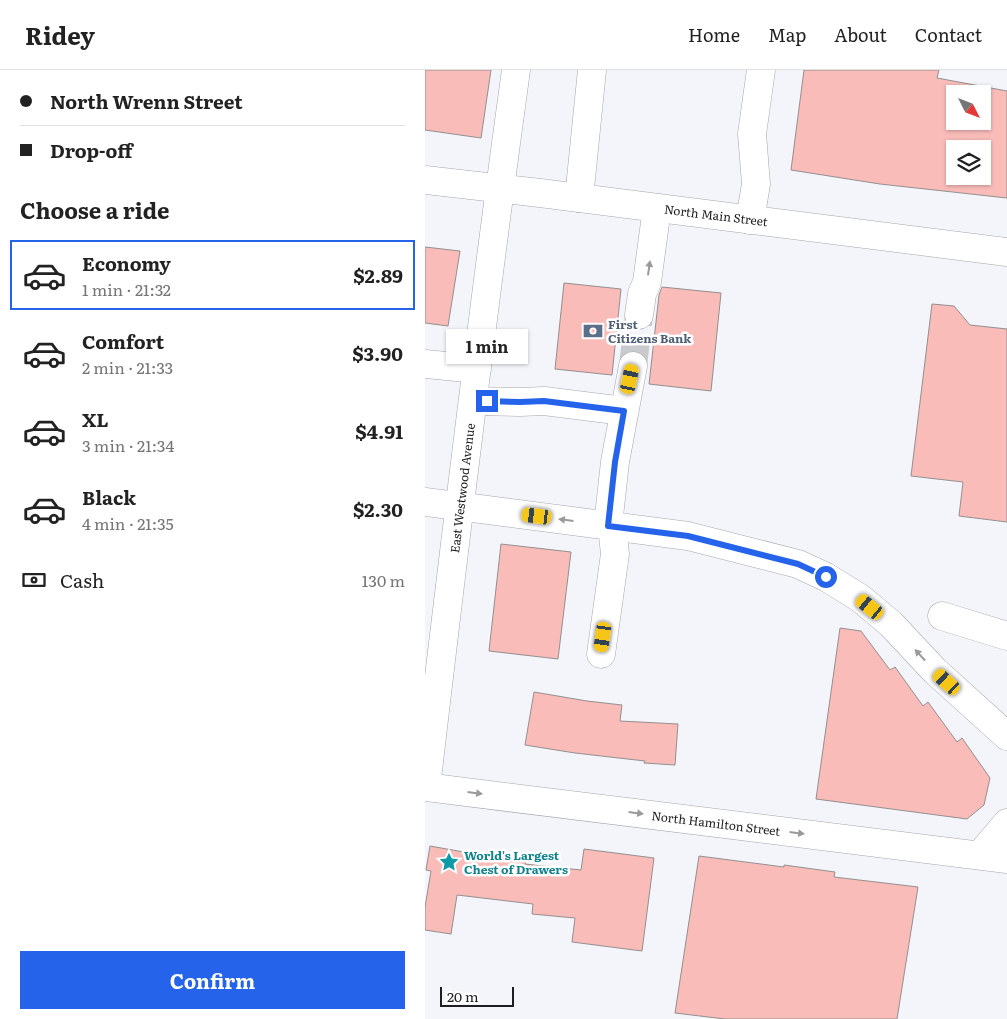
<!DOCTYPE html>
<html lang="en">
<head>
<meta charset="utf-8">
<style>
	:root { --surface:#fff; --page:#f2f2f2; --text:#222; --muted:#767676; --line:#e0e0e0; --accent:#2563eb }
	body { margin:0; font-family:Literata,serif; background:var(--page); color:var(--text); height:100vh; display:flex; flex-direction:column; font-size:19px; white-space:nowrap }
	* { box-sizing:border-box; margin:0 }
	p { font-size:16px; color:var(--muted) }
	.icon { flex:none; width:28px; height:28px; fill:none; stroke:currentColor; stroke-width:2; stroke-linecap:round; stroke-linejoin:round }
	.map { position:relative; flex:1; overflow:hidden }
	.side { display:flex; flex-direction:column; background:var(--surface); width:425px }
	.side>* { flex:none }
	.top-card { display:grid; align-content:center; height:110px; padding:0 20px; background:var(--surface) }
	.needle { width:32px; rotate:132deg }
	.controls { position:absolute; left:521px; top:15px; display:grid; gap:10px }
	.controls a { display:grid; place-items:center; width:45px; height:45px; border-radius:0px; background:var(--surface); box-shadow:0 1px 4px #0004; font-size:25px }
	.scale { position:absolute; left:15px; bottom:12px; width:74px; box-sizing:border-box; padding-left:5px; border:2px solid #1e1e20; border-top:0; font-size:14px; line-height:18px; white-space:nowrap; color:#1e1e20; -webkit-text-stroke:4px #fff; paint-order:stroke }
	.end { position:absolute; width:22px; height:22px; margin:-11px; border:6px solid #2563eb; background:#fff; box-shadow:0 0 0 2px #fff }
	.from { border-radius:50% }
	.bubble { position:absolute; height:35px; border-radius:0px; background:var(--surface); box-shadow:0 1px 4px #0004; font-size:16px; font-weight:700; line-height:35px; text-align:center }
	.car { position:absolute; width:15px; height:30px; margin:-15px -8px; border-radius:6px; box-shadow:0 0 4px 1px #0007; background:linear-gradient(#f5c518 24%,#345 0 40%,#f5c518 0 76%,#345 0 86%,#f5c518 0) }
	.top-card b { display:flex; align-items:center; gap:18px; height:48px; font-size:19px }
	.top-card b+b { border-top:1px solid var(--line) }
	.top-card i { width:12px; height:12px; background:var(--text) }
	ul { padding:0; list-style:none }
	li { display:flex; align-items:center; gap:15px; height:70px; margin:0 10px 8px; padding:0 10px; border:2px solid transparent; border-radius:0px }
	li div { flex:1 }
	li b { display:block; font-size:19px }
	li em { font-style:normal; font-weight:700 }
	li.selected { border-color:var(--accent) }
	li>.icon { width:45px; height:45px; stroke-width:1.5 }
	h2 { padding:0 20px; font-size:22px; line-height:60px }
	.pay { display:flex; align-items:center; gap:12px; height:55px; padding:0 20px; font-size:19px }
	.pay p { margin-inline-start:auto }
	.primary-button { display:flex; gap:10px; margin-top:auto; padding:10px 20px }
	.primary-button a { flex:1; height:58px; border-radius:0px; background:var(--accent); color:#fff; font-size:20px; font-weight:700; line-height:58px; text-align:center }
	header { display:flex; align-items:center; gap:30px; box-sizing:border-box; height:70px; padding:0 25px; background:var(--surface); border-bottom:1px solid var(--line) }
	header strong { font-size:24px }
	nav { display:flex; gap:28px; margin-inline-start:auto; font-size:18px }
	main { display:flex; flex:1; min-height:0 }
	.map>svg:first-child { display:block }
	.building { fill:#f9bcb9; stroke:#948f8f; fill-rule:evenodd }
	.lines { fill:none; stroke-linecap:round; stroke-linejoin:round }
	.minor-tunnel { stroke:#c8cace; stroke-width:28; stroke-dasharray:28 14; stroke-linecap:butt }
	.minor-casing { stroke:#a5a7ab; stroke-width:29 }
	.major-casing { stroke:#a5a7ab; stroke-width:29 }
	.minor { stroke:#fff; stroke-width:28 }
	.major { stroke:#fff; stroke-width:28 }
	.oneway { fill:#9a9a9b }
	.route { stroke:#2563eb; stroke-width:6 }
	.labels { text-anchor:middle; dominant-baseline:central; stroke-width:5; stroke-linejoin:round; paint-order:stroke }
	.street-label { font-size:12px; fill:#1e1e20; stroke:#fff }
	.service-label { font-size:12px; font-weight:bold; fill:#4e5e75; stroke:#fff; text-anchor:start }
	.culture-label { font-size:12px; font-weight:bold; fill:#0d838f; stroke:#fff; text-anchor:start }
</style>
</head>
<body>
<header>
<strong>Ridey</strong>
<nav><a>Home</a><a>Map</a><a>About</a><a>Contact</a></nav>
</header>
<main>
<section class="side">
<div class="top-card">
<b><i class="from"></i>North Wrenn Street</b>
<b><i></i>Drop-off</b>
</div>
<h2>Choose a ride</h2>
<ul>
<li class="selected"><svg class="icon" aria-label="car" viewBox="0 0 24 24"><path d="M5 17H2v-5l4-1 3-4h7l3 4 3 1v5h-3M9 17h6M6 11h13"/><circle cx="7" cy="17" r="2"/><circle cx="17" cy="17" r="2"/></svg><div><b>Economy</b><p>1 min · 21:32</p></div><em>$2.89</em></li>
<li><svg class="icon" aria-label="car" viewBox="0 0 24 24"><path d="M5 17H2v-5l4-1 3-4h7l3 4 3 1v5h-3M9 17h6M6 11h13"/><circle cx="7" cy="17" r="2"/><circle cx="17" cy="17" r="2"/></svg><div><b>Comfort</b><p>2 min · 21:33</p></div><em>$3.90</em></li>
<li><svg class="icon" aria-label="car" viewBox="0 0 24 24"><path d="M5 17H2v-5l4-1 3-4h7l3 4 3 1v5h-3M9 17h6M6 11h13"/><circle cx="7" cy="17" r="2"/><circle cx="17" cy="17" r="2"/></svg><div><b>XL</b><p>3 min · 21:34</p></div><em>$4.91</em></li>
<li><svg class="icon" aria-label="car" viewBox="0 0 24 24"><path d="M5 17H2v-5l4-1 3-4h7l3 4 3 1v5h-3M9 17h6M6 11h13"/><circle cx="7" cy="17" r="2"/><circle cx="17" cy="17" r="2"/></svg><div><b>Black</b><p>4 min · 21:35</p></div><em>$2.30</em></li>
</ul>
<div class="pay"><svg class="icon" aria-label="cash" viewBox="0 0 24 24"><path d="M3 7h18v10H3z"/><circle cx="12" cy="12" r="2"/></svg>Cash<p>130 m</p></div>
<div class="primary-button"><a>Confirm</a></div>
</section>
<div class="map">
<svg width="582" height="949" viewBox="0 0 582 949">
	<rect width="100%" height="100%" fill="#f3f5fa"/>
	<path class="building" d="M 0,0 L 66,0 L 56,68 L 0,60 Z
		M 379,0 L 514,0 L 512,8 L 582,21 L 582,128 L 455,114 L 366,100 ZM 530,24 L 558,24 L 558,51 L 530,51 ZM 530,79 L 558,79 L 558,106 L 530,106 Z
		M 0,177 L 35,181 L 23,256 L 0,253 Z
		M 139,213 L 196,219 L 187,305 L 130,299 Z
		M 237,217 L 296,223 L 286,321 L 224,314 L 234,225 Z
		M 507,234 L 529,236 L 545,255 L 582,259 L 582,452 L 534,446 L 538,412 L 486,406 Z
		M 76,474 L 146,482 L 133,589 L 64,581 Z
		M 415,558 L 436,561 L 465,600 L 470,597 L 498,636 L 503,632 L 532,672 L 537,668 L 565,708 L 559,735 L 542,749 L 391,729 Z
		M 109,622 L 162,631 L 197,635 L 195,651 L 253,654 L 250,695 L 219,693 L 220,691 L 150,683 L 100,675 Z
		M 5,776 L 61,786 L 61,783 L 101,789 L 100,794 L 156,800 L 159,779 L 229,788 L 217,881 L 147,872 L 150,848 L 107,844 L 108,834 L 32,825 L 26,864 L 0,860 L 0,837 L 6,801 L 1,800 Z
		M 274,786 L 359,797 L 359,795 L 410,802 L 409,807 L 493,817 L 472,949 L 300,949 L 250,943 Z"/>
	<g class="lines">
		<path class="minor-tunnel" d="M 208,296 L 214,245"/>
		<defs>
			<path id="minor" d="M 154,128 L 167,0
				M 325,150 L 331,114 L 327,64 L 336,0
				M 214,245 L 217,224 L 222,212 L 232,138
				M 0,294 L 52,299
				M 48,331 L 95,332 L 119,331 L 199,341
				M 0,432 L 263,466 L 373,494 L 401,507 L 435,528 L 466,554 L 510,601 L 582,666
				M 183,455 L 190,392 L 208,296
				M 517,546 L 582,566
				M 176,584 L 190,484 L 187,456
				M 0,717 L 582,789
				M 1,717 C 29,478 58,239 91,0
				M 555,785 L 582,753"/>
			<path id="major" d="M 0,110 L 115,123 L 582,182"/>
		</defs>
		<use href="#minor" class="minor-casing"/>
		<use href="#major" class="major-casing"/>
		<use href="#minor" class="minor"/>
		<use href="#major" class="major"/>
	</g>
	<defs><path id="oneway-solid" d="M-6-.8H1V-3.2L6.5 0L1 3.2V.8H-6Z" transform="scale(1.25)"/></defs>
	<g class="oneway">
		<use href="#oneway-solid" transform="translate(224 198) rotate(-82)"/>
		<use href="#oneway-solid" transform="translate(141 450) rotate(-173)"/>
		<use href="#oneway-solid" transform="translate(495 585) rotate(-133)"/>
		<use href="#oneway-solid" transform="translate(50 723) rotate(7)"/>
		<use href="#oneway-solid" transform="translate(211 743) rotate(7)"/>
		<use href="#oneway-solid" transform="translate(372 763) rotate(7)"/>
	</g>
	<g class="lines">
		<path class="route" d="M 62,331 L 95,332 L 119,331 L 199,341 L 190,392 L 183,456 L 263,466 L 373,494 L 401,507"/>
	</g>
	<defs>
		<symbol id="bank-bare" viewBox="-9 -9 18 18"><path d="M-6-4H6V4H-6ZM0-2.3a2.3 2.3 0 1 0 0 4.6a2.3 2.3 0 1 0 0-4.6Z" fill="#5c6f8a" stroke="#fff" stroke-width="2.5" paint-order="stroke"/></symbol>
		<symbol id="sight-bare" viewBox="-9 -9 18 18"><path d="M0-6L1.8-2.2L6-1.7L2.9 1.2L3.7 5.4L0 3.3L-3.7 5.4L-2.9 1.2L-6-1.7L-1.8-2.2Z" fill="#0f9aa8" stroke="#fff" stroke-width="2.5" paint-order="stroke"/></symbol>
	</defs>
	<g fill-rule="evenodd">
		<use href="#bank-bare" x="154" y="247" width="28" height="28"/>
		<use href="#sight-bare" x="10" y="778" width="28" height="28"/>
	</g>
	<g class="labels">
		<g class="street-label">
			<text transform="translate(291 145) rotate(7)">North Main Street</text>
			<text transform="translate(37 418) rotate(-83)">East Westwood Avenue</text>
			<text transform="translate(291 753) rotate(7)">North Hamilton Street</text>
		</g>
		<g class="service-label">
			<text x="183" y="254">First<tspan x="183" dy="14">Citizens Bank</tspan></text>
		</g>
		<g class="culture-label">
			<text x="39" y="785">World's Largest<tspan x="39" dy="14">Chest of Drawers</tspan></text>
		</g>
	</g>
</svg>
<div class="controls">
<a><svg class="needle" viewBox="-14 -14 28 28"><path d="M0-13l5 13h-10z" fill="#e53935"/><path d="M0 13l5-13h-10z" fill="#767676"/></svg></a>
<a><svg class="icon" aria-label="layers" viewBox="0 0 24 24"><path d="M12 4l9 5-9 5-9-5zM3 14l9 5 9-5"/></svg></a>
</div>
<div class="scale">20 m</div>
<i class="end from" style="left:401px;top:507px"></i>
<i class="end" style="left:62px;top:331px"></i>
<div class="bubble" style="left:21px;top:259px;width:82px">1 min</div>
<i class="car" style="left:205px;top:309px;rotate:12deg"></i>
<i class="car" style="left:112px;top:446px;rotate:277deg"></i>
<i class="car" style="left:445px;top:537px;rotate:309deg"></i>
<i class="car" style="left:178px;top:567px;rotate:188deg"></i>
<i class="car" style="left:522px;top:612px;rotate:312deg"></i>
</div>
</main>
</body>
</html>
